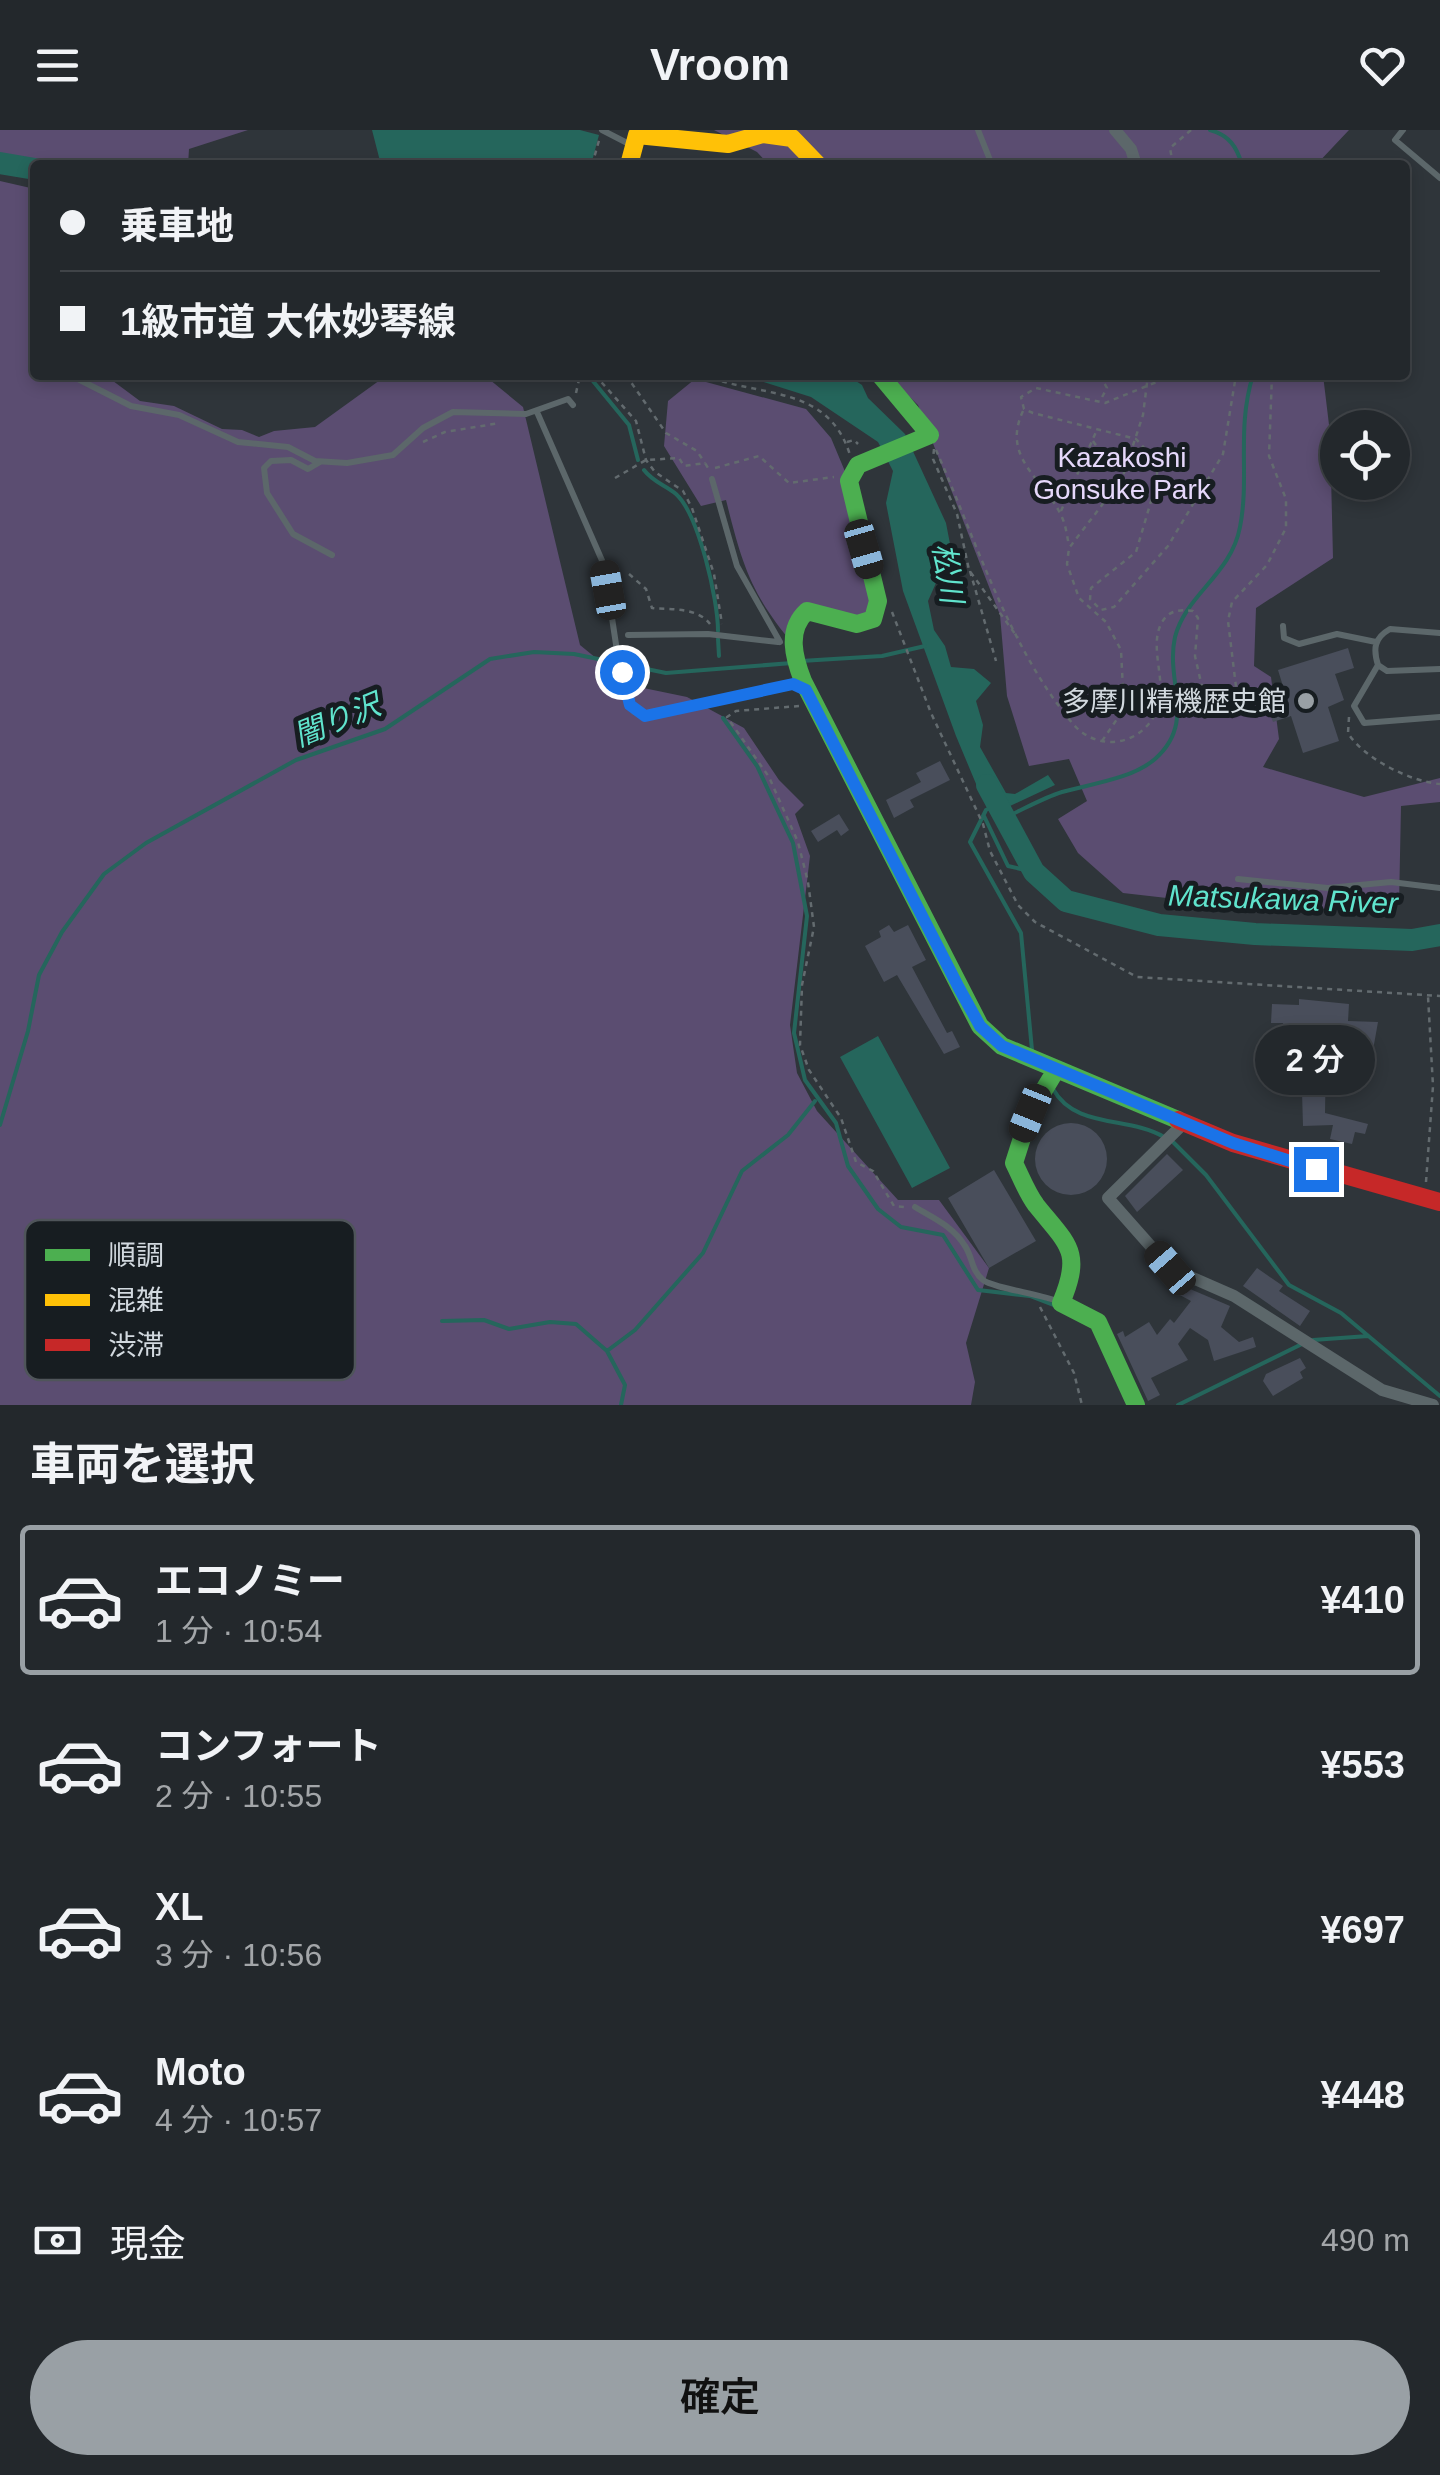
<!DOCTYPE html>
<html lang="ja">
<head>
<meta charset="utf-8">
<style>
	:root { --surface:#23282c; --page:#2b3034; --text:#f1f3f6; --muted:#a3a6a9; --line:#404448; --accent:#99a0a5 }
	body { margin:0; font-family:Arial,"Noto Sans JP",sans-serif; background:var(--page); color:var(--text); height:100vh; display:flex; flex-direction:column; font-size:38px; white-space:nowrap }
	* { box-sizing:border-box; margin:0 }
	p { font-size:32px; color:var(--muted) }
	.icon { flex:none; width:55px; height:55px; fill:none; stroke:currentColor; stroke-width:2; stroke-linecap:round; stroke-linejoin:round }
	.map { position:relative; height:1275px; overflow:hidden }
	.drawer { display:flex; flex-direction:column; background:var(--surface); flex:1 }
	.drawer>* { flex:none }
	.top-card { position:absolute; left:30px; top:30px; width:1380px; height:220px; border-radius:10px; box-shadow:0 5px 15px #0003,0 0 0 2px var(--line); display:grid; align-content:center; height:220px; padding:0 30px; background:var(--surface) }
	.buttons { position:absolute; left:1320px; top:280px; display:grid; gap:20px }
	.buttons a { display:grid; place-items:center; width:90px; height:90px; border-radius:50%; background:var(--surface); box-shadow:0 5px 15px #0003,0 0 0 2px var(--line); font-size:50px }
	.end { position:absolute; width:45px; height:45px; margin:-22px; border:12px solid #1a73e8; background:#fff; box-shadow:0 0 0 5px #fff }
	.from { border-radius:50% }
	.bubble { position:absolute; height:70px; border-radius:35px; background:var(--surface); box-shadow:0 5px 15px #0003,0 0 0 2px var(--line); font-size:32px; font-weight:600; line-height:70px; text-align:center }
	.car { position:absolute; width:30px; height:60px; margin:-30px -15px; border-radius:12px; box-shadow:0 0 8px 2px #0007; background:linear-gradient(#222 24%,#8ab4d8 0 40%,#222 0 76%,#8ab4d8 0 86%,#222 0) }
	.top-card b { display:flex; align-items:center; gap:35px; height:95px; font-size:38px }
	.top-card b+b { border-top:2px solid var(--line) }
	.top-card i { width:25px; height:25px; background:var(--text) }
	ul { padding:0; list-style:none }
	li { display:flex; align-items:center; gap:30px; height:150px; margin:0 20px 15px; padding:0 10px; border:5px solid transparent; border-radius:10px }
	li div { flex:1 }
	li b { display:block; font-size:38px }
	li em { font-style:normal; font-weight:600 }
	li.on { border-color:var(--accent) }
	li>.icon { width:90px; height:90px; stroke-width:1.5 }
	h2 { padding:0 30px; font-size:45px; line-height:120px }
	.pay { display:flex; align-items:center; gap:25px; height:110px; padding:0 30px; font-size:38px }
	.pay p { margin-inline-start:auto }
	.button { display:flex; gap:20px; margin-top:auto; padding:20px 30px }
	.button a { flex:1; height:115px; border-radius:60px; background:var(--accent); color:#111; font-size:40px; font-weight:600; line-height:115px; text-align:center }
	header { display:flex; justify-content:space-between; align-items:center; height:130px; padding:0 30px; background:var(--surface); font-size:45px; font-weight:600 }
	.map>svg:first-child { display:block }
	.green { fill:#5b4d71 }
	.water { fill:#25665c }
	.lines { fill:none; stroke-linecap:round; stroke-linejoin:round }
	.stream { stroke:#25665c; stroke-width:4 }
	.river { stroke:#25665c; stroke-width:22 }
	.building { fill:#494e5b }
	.path { stroke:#636b6f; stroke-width:2.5; stroke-dasharray:5 5; stroke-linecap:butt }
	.lane { stroke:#5c676a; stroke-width:6 }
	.street { stroke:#5c676a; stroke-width:12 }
	.fast { stroke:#4caf50; stroke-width:18 }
	.slow { stroke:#ffc107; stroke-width:18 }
	.jam { stroke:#c62828; stroke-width:18 }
	.route { stroke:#1a73e8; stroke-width:12 }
	.poi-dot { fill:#99a0a5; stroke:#171d21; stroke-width:4 }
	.labels { text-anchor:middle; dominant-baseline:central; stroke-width:10; stroke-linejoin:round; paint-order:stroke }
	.park-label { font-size:28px; fill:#e6d8fb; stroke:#171d21 }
	.poi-label { font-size:28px; fill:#d2d9df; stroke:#171d21; text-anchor:end }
	.water-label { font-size:30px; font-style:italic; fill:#60e4cd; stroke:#171d21 }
	.key { fill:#171d21; stroke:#4f555a; stroke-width:2.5 }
	.key-label { font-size:28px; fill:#d2d9df }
</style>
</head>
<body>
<header><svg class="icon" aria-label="menu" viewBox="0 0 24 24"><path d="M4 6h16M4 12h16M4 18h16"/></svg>Vroom<svg class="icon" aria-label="heart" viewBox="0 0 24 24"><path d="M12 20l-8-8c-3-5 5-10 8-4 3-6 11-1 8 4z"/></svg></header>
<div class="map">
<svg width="1440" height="1275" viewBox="0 0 1440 1275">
	<rect width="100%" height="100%" fill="#2f353a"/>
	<path class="green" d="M 0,0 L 248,0 L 189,19 L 188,35 L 71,35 L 0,23 Z
		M 714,0 L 1349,0 L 1316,35 L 769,35 L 757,22 Z
		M 0,51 L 35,59 L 35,245 L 105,245 L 140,271 L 174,276 L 222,299 L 242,300 L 259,307 L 274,301 L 315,297 L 387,245 L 484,245 L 523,277 L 580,515 L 629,555 L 687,567 L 744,598 L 779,650 L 804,675 L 795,684 L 810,726 L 790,895 L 797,943 L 817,981 L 898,1070 L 939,1070 L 989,1138 L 966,1213 L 975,1252 L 971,1275 L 0,1275 Z
		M 887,245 L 1323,245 L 1330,303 L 1333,428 L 1256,478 L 1254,536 L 1271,547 L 1279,609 L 1263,637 L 1364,667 L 1440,648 L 1440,672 L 1401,676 L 1399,775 L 1280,781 L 1123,763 L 1078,723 L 1058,689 L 1087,671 L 1069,629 L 1029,636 L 1007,566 L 1000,485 L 918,275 Z
		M 695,249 L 806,279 L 831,308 L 849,351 L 873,489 L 807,481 L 794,515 C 751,465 742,434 726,370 L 701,376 L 664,316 L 668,271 Z"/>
	<path class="water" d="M 372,0 L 580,0 L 599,5 L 591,35 L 381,35 Z
		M 742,245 L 847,245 L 862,255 L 868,268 L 905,304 L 946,393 L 951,419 L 928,471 L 934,500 L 945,516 L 951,537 L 974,539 L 991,553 L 976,571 L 983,595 L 980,617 L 1006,663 L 1015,664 L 1048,645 L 1055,655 L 995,683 L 979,661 L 956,606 L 903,461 L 886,373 L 893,341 L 878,312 L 811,267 Z
		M 878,906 L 950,1038 L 912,1058 L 840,927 Z"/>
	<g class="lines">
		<path class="stream" d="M 1210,0 C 1229,5 1237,17 1242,35
			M 588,245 L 629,295 L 638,330
			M 644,340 C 653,352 665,355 676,364 C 699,385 718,470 718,501
			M 718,509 L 719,526
			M 801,531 L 882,526 L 925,516
			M 723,588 L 757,636 L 793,713 L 807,786 L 794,903 L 805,950 L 836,993 L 848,1036 L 878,1079 L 901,1097 L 943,1105 L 978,1160 L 1030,1166 L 1056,1176
			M 992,677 L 986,680 L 970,712 L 1021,803 L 1032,920
			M 984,686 L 1008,736 L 1034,742
			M 1006,687 C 1024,679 1043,668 1062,662 C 1090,654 1132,649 1155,629 C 1197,592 1165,552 1175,507 C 1186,464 1231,445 1240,397 C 1250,346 1236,300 1253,245
			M 1053,959 C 1075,999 1129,986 1164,1007
			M 0,995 L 28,901 L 39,845 L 62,802 L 104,744 L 146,713 L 296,630 L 385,599 L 490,529 L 534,522 L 574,524 L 666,543 L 792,533
			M 1172,1011 L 1206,1045 L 1289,1155 L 1341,1183 L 1440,1266
			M 442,1191 L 484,1190 L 509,1199 L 550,1192 L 576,1194 L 607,1221 L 625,1255 L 621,1275
			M 1313,1210 L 1368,1206
			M 607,1221 L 635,1200 L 703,1123 L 742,1041 L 788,1005 L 815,971
			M 1178,1275 L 1304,1213"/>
		<path class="river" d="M 0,33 L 35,39
			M 987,655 L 1034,742 L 1066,771 L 1159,795 L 1255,804 L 1412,810 L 1440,805"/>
	</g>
	<path class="building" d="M 1348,518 L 1354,538 L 1335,544 L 1344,570 L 1328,577 L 1339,611 L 1303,623 L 1291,586 L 1273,592 L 1266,573 L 1286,566 L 1278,540 Z
		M 940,631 L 950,650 L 910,670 L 914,677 L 894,688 L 886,670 L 921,652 L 916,643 Z
		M 839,684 L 849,700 L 841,706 L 837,700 L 818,712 L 811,701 Z
		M 889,795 L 894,802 L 908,795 L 926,830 L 912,837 L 947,903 L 952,901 L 960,917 L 944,924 L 897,845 L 884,852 L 865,816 L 881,807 L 879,801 Z
		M 1299,869 L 1349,874 L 1348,891 L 1378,892 L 1373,920 L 1326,923 L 1325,983 L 1368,994 L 1365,1004 L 1355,1002 L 1352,1014 L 1330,1009 L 1333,995 L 1303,996 L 1302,962 L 1312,961 L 1313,923 L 1287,923 L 1283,893 L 1271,893 L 1272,874 L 1299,875 Z
		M1035 1029a36 36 0 1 1 72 0a36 36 0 1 1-72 0Z
		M 1167,1024 L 1183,1040 L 1137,1082 L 1125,1066 Z
		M 994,1040 L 1036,1111 L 989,1138 L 948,1068 Z
		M 1257,1138 L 1283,1156 L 1279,1161 L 1310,1181 L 1300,1196 L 1243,1156 Z
		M 1183,1156 L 1230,1176 L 1221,1197 L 1239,1212 L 1253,1207 L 1256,1217 L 1214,1231 L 1208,1210 L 1190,1198 L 1178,1214 L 1188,1230 L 1151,1248 L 1160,1265 L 1148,1271 L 1117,1204 L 1123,1201 L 1125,1207 L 1149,1192 L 1157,1205 L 1170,1189 L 1174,1193 L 1191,1171 L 1178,1164 Z
		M 1300,1228 L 1306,1238 L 1300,1242 L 1303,1248 L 1273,1266 L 1263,1251 L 1266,1244 Z"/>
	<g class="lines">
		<path class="path" d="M 592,35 L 600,7
			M 1173,35 L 1170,18 L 1191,0
			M 595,245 L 636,291 L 646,330 L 655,342 L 683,361 L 692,378 L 714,444 L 722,494
			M 626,245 L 666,303 L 697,321 L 705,333
			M 703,245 C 760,268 828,254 850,325
			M 1100,245 L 1107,258 L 1101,269
			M 1174,245 L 1105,273 L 1036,258 L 1021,267 L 1024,279 L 1033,283 L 1136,309 L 1157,332 L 1157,351 L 1136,422 L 1091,458 L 1090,469 L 1101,480 L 1114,477 L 1168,416 L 1223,324 L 1236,245
			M 576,263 L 580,245
			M 1023,281 C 1001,328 1043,348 1061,385 C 1066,395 1067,406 1069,416
			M 1093,311 C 1107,333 1128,335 1151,324
			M 423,312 L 445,302 L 500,293
			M 847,312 L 854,310 L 858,314
			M 934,319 L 933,329 L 957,384 L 969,440 L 1018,508
			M 936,320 C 976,410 1009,518 1073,594 C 1099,624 1145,615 1158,577 C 1167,552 1149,518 1161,494 C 1168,480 1180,479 1193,481 L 1198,488 L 1195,526 L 1204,566 L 1219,576 L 1237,565 L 1228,491 L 1232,472 L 1267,435 L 1286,398 L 1286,369 L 1269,326 L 1272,245
			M 715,338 L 759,326 L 789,353 L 834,347
			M 615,348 L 646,330 L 679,328 L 684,336 L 705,333 L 708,338
			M 1061,381 L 1096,302
			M 970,441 L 996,531
			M 629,444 L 646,459 L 652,478 C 672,480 697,477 710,494
			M 892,482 L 931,583 L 983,694 L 990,721 L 1018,775 L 1035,792 L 1137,847 L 1440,866
			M 799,576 L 736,581 L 727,587 L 769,647 L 798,712 L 808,752 L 814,797 L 802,855 L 800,915 L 809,940 L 841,988 L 856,1032 L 873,1041 L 894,1076 L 905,1077
			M 1349,587 L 1348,603 C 1363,628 1411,652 1440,654
			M 1102,611 L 1124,579 L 1121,520 L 1106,492 L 1079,468 L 1067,434 L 1069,418 L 1122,349 L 1143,285 L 1148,245
			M 1426,1052 L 1433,956 L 1428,866
			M 1040,1177 L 1074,1243 L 1082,1275"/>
		<path class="lane" d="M 602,0 L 633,16
			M 978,0 L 992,35
			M 1403,0 L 1395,10 L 1440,48
			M 70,245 L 131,276 L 179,285 L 238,312 L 288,317 L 315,331 L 347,333 L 393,325 L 423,298 L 453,282 L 526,284 L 568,269 L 573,275
			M 537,282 L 604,435 L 617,521 L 634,582 L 645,586 L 793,555 L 800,558
			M 320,332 L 308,339 L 291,330 L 271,331 L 264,338 L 267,363 L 293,404 L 332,425
			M 712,349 L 737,436 L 780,512
			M 1283,496 L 1284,508 L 1299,514 L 1337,504 L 1376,512
			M 1440,503 L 1390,499 C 1374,508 1373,519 1378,535 L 1387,541 L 1440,539
			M 628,505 L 708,504 L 778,512
			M 1378,535 L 1354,576 L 1364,593 L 1440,587
			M 1238,749 L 1328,758 L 1391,752 L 1440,758
			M 915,1077 C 933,1088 953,1096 965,1116 C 973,1128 971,1140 983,1150 C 993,1158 1041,1164 1060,1172"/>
		<path class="street" d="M 1115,0 L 1131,19 L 1136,35
			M 1184,993 L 1108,1068 L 1170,1138 L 1234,1166 L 1382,1260 L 1433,1275"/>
		<path class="fast" d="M 880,245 L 930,305 L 858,335 L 849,351 L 878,471 L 873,489 L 857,494 L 807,481 C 786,500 794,528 803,551 L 980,896 L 1002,916 L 1178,990
			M 1056,940 L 1030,983 L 1014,1033 C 1021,1047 1027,1063 1036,1075 C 1068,1115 1083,1121 1061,1173 L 1098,1192 L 1136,1275"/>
		<path class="slow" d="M 629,35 L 637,5 L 728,14 L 763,4 L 792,8 L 818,35"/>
		<path class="jam" d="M 1178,990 L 1233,1013 L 1440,1072"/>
	</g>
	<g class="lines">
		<path class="route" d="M 622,542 L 630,575 L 645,586 L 793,554 L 806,560 L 959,858 L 980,896 L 1002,916 L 1233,1013 L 1316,1039"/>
	</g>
	<circle class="poi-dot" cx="1306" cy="571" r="10"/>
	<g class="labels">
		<g class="park-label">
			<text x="1122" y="327">Kazakoshi<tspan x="1122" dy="32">Gonsuke Park</tspan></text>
		</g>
		<g class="poi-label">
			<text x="1286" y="571">多摩川精機歴史館</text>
		</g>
		<g class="water-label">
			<text transform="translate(948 443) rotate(81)">松川</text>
			<text transform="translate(337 590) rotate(-22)">闇り沢</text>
			<text transform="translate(1283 769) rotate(2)">Matsukawa River</text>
		</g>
	</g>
	<rect x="25" y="1090" width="330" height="160" rx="15" class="key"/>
	<rect x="45" y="1119" width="45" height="12" fill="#4caf50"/>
	<rect x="45" y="1164" width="45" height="12" fill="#ffc107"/>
	<rect x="45" y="1209" width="45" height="12" fill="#c62828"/>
	<g class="key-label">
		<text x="108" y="1135">順調</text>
		<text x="108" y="1180">混雑</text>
		<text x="108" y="1225">渋滞</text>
	</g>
</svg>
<div class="buttons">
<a><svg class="icon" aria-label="locate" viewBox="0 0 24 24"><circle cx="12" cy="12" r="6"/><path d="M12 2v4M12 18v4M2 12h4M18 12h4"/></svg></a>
</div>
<i class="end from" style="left:622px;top:542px"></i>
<i class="end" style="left:1316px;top:1039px"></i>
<div class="bubble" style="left:1255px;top:895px;width:120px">2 分</div>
<i class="car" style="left:864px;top:419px;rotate:164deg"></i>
<i class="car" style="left:608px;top:460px;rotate:350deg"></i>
<i class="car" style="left:1030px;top:983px;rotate:202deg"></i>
<i class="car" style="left:1170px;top:1138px;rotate:319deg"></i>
<div class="top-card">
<b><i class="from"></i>乗車地</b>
<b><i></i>1級市道 大休妙琴線</b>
</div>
</div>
<section class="drawer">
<h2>車両を選択</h2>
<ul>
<li class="on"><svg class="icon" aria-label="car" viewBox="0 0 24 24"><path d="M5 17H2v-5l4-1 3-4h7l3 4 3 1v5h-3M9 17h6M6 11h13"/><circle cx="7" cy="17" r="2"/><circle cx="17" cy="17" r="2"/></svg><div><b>エコノミー</b><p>1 分 · 10:54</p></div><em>¥410</em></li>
<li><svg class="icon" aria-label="car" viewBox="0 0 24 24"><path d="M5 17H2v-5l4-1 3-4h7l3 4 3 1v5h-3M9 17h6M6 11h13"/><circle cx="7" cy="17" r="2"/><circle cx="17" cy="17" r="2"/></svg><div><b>コンフォート</b><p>2 分 · 10:55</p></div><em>¥553</em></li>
<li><svg class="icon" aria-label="car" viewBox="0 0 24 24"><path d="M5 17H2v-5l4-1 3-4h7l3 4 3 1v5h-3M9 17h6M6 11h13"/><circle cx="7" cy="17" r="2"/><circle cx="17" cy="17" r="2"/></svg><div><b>XL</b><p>3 分 · 10:56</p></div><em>¥697</em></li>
<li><svg class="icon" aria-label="car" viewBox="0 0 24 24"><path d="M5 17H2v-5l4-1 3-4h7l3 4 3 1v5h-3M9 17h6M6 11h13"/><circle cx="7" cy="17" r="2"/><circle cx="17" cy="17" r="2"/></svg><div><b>Moto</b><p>4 分 · 10:57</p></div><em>¥448</em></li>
</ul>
<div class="pay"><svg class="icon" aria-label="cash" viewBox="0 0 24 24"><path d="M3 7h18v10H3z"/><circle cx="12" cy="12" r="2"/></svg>現金<p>490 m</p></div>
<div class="button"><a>確定</a></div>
</section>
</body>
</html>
